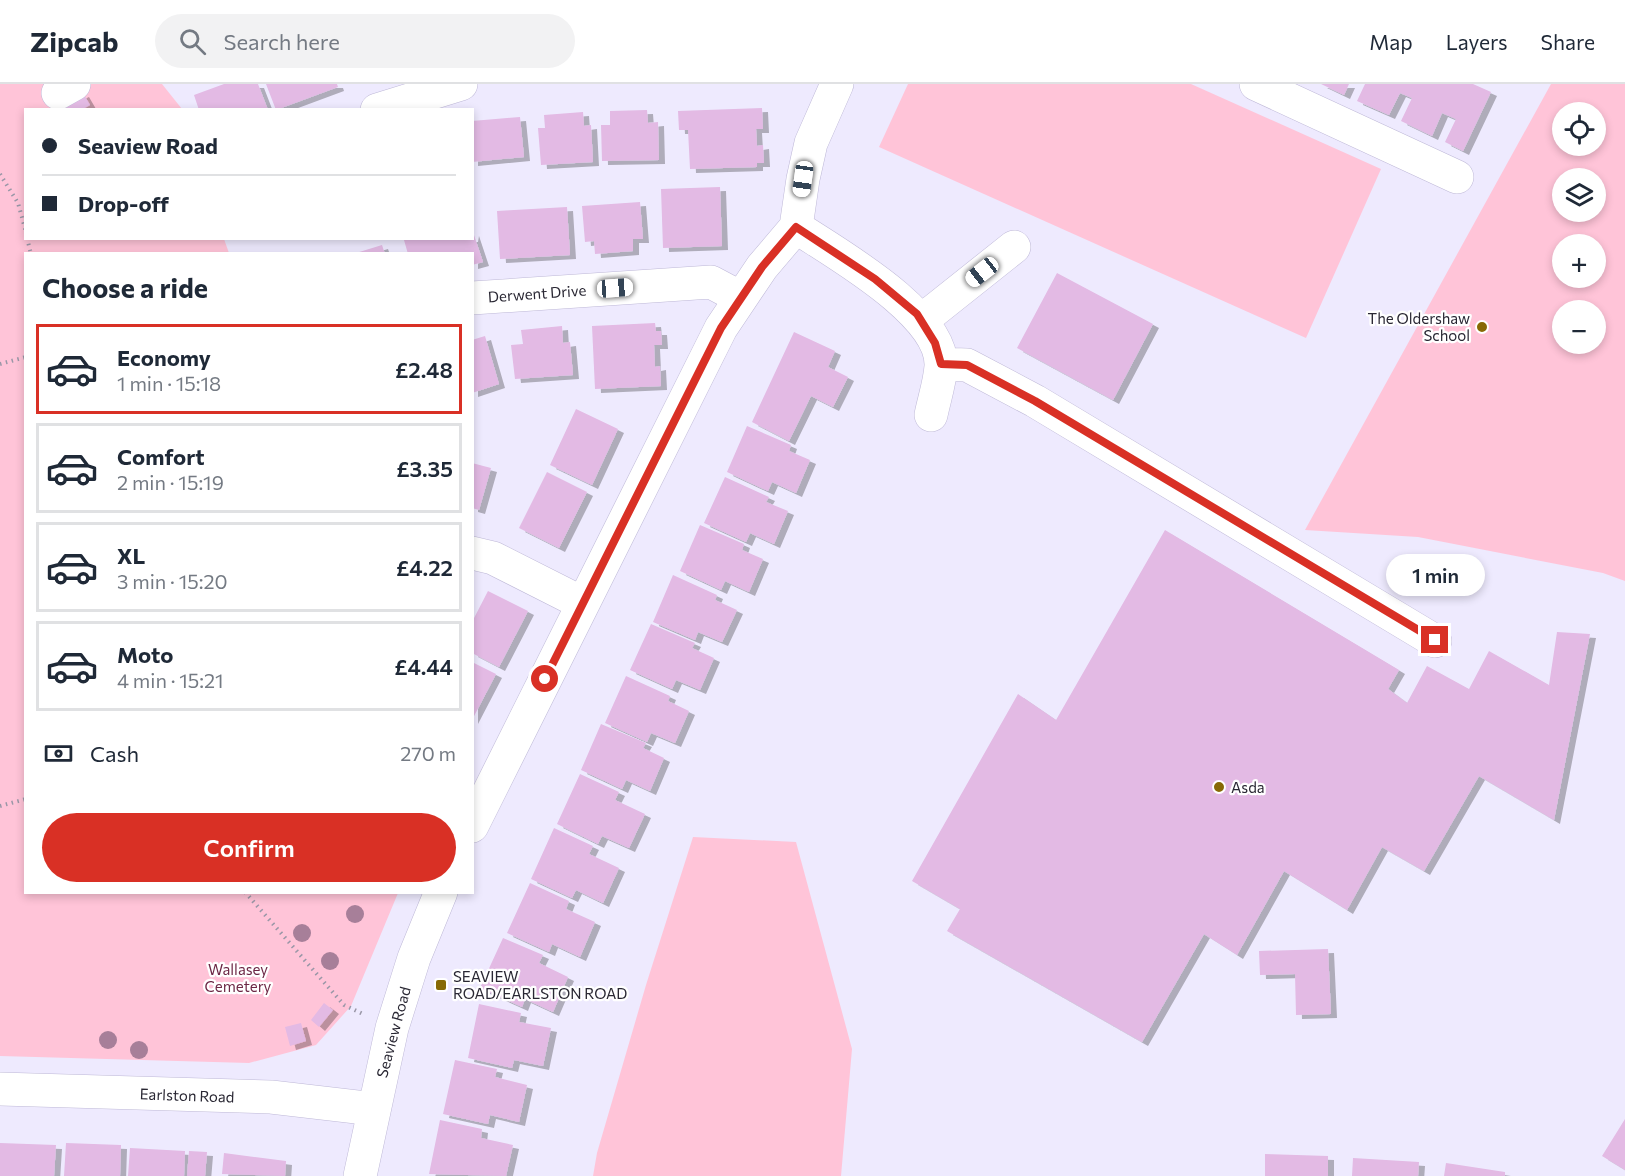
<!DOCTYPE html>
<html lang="en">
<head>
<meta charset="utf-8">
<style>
	:root { --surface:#fff; --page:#f2f2f3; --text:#1f2937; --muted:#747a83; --line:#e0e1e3; --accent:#d93025 }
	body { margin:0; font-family:Commissioner,sans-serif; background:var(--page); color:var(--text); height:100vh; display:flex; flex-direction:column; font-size:22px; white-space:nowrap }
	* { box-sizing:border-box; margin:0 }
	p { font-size:20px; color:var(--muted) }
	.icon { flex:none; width:33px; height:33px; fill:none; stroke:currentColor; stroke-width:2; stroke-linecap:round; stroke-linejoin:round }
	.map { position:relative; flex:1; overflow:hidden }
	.drawer { position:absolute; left:24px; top:168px; width:450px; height:642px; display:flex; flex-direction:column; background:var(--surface); border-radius:0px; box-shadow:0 3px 9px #0003 }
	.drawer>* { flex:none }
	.guide { position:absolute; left:24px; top:24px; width:450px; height:132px; border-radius:0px; box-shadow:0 3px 9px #0003; display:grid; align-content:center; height:132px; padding:0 18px; background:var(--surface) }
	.fabs { position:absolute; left:1552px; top:18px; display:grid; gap:12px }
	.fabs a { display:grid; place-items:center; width:54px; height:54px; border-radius:50%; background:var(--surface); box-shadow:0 3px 9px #0003; font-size:30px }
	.end { position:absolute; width:27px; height:27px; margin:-14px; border:8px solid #d93025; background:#fff; box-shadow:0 0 0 3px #fff }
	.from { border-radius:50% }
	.bubble { position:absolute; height:42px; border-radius:21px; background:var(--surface); box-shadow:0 3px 9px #0003; font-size:20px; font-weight:600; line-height:42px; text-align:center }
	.car { position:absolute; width:18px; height:36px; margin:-18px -9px; border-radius:8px; box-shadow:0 0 4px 2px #0007; background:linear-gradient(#fff 24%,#345 0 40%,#fff 0 76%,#345 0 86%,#fff 0) }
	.guide b { display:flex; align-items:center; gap:21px; height:57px; font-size:22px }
	.guide b+b { border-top:2px solid var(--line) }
	.guide i { width:15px; height:15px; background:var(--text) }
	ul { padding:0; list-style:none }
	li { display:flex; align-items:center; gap:18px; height:90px; margin:0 12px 9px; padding:0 6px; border:3px solid var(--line); border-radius:0px }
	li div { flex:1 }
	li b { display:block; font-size:22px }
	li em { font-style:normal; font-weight:600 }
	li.selected { border-color:var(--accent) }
	li>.icon { width:54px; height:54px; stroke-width:1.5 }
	h2 { padding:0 18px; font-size:27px; line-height:72px }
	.pay { display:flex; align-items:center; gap:15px; height:66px; padding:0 18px; font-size:22px }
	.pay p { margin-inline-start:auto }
	.button { display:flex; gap:12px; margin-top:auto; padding:12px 18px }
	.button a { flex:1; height:69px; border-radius:36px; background:var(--accent); color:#fff; font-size:24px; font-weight:600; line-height:69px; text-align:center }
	header { display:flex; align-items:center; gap:36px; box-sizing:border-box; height:84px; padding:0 30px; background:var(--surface); border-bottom:2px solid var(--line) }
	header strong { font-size:28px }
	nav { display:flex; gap:33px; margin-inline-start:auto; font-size:21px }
	.search { width:420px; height:54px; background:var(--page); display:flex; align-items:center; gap:15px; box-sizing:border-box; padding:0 21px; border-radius:33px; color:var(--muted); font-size:22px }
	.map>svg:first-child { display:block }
	.green { fill:#ffc4d8; fill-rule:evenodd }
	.building { fill:#e3bae4; filter:url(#shadow) }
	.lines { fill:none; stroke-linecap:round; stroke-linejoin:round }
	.minor-casing { stroke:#beb8d7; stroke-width:34 }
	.path { stroke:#9a97a7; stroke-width:4; stroke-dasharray:1.5 4.5; stroke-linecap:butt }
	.minor { stroke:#fff; stroke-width:33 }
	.tree { fill:#a77f99 }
	.route { stroke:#d93025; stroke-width:8 }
	.poi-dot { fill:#876905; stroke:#fff; stroke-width:2 }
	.labels { text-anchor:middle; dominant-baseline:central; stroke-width:4.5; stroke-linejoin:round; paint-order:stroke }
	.street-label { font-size:15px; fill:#292733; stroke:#fff }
	.poi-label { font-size:15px; fill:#292733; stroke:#fff; text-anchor:start }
	.park-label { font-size:15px; fill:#6d2846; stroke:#fff }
</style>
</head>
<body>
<header>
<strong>Zipcab</strong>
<div class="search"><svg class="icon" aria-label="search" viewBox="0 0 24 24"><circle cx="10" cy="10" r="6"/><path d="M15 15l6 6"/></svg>Search here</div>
<nav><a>Map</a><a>Layers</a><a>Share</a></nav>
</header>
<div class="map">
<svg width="1625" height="1092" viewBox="0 0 1625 1092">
	<defs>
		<filter id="shadow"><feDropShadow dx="6" dy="4" stdDeviation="0" flood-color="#0004"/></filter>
	</defs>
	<rect width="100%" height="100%" fill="#eeeafe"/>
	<path class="green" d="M 0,0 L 162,0 L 182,25 L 26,26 L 26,154 L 224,155 L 229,169 L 26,170 L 26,808 L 398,809 L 351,922 L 316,961 L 249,979 L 0,972 Z
		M 908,0 L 1191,0 L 1381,85 L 1306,254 L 879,63 Z
		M 1551,0 L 1625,0 L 1625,497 L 1603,489 L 1418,453 L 1305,446 ZM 1596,28 L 1596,62 L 1563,62 L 1563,28 ZM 1596,94 L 1596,128 L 1563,128 L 1563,94 ZM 1596,160 L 1596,194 L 1563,194 L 1563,160 ZM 1596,226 L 1596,260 L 1563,260 L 1563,226 Z
		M 693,753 L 796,758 L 852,965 L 841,1092 L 593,1092 L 597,1069 L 646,901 Z"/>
	<path class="building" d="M 224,0 L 258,0 L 268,26 L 199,26 L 194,11 Z
		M 266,0 L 337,0 L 338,3 L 276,26 Z
		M 1321,0 L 1349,0 L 1344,11 Z
		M 1365,0 L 1473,0 L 1491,8 L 1463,67 L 1445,58 L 1456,35 L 1442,29 L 1432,52 L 1401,37 L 1412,14 L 1400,9 L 1389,31 L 1357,17 Z
		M 83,9 L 90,21 L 81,26 L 64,26 L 61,19 Z
		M 762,24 L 763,45 L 756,45 L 757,62 L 763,61 L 764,79 L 757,79 L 757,83 L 690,85 L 688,46 L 679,46 L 678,27 Z
		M 647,26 L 648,39 L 658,38 L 659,76 L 602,77 L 601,41 L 610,41 L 610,27 Z
		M 583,28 L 584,42 L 591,41 L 593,78 L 541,81 L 538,44 L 545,44 L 544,31 Z
		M 520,33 L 524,73 L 472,78 L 472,37 Z
		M 720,103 L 722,162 L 663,164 L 661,105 Z
		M 640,118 L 643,155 L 633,155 L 633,167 L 595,170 L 594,157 L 585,158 L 582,122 Z
		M 567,123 L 570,171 L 500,175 L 497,127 Z
		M 473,148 L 483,178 L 472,181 L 472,170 L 408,170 L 404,156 L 472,154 Z
		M 382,161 L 385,170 L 356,170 L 356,169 Z
		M 1057,189 L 1153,240 L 1113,316 L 1017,264 Z
		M 655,239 L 656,247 L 661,247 L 662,261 L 654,261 L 655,283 L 660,282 L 661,302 L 595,305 L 592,242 Z
		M 562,242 L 563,259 L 570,258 L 573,291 L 515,295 L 511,261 L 523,260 L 521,246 Z
		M 794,248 L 835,267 L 828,283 L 848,293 L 833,323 L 811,312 L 789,357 L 752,338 Z
		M 485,252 L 499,300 L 472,309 L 472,256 Z
		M 576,325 L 618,345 L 592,401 L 550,381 Z
		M 747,342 L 791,361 L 789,367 L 810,376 L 796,409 L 772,398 L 768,407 L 727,388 Z
		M 472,379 L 491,384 L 479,426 L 472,424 Z
		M 547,388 L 587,408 L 559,464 L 519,444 Z
		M 725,393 L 769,413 L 766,418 L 788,427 L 774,460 L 750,449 L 746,458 L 704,439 Z
		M 700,441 L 744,460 L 742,466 L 763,475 L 749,508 L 725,497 L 721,506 L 680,487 Z
		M 1165,446 L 1399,586 L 1388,605 L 1407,619 L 1427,582 L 1469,605 L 1489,567 L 1549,601 L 1557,548 L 1590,550 L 1554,736 L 1479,692 L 1424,787 L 1382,763 L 1347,826 L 1284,787 L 1237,871 L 1204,850 L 1142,958 L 947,847 L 960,825 L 912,797 L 1018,610 L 1056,636 Z
		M 673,491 L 717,511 L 715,516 L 737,526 L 722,558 L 698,548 L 695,556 L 653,538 Z
		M 488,507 L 528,527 L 499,583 L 472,569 L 472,538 Z
		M 651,540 L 695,559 L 692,564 L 714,574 L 700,606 L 676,596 L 672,605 L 630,586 Z
		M 472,578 L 496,590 L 472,636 Z
		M 626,592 L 670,612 L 668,617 L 689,627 L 675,659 L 651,649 L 647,658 L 605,639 Z
		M 601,640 L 646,659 L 643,664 L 664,674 L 650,707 L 626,696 L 622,705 L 581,686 Z
		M 580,690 L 619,708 L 615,716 L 645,730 L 629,764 L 602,752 L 598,760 L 557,740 Z
		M 554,744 L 593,762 L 589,770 L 619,784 L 603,819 L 576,806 L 572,814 L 531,795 Z
		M 530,799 L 569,817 L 566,825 L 595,838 L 580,873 L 552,860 L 549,868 L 507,849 Z
		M 503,854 L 543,871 L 539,879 L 568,893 L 553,928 L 525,915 L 522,923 L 480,904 Z
		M 1328,865 L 1331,930 L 1296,931 L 1295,890 L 1260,891 L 1259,867 Z
		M 324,919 L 333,926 L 319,943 L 311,936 Z
		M 479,920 L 521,929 L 519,938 L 551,944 L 543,982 L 514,976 L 512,984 L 468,974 Z
		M 301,939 L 306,957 L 290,962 L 285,943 Z
		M 455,976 L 497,985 L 495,993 L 527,1001 L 519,1038 L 490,1031 L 488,1040 L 443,1030 Z
		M 1625,1035 L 1625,1086 L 1602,1072 Z
		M 440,1036 L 482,1045 L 481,1054 L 513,1061 L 506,1092 L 429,1090 Z
		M 0,1059 L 56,1061 L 54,1092 L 0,1092 Z
		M 66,1059 L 121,1061 L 120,1092 L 64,1092 Z
		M 130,1064 L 185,1067 L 184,1092 L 128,1092 Z
		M 189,1067 L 207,1068 L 205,1092 L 187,1092 Z
		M 224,1069 L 286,1077 L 285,1092 L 222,1090 Z
		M 1265,1070 L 1328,1072 L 1328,1092 L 1265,1092 Z
		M 1353,1074 L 1419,1078 L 1418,1092 L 1352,1092 Z
		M 1446,1079 L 1505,1088 L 1505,1092 L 1444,1092 Z"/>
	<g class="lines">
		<defs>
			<path id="minor" d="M 1256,0 L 1457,93
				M 58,9 L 74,0
				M 377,26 L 461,0
				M 796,143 C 835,169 943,229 941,282 C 940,298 934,316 931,331
				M 472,214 L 711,198 L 741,214
				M 921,237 L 1014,163
				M 941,280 L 967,281 L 1035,317 L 1435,557
				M 472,469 L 493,474 L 582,519
				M 472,742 L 721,244 L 762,183 L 796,143 L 803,95 L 811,59 L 837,0
				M 0,1005 L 271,1013 L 374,1025
				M 360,1092 L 392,944 L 414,874 L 441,808"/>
		</defs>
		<use href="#minor" class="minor-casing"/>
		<path class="path" d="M 0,90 L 18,119 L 26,148
			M 27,154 L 31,170
			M 0,280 L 26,273
			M 0,722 L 26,715
			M 245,808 L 344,921 L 363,930"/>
		<use href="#minor" class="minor"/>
	</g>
	<g class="tree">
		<circle cx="355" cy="830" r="9"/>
		<circle cx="302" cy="849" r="9"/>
		<circle cx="330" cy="877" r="9"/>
		<circle cx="108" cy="956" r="9"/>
		<circle cx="139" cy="966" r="9"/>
	</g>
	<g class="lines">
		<path class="route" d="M 545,595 L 721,244 L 762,183 L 796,143 L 875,195 L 917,230 L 935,259 L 941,280 L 967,281 L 1035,317 L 1435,556"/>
	</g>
	<g class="poi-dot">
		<circle cx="1482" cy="243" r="6"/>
		<circle cx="1219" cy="703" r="6"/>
		<rect x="435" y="895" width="12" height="12" rx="3"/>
	</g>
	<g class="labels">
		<g class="street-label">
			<text transform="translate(537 209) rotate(-4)">Derwent Drive</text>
			<text transform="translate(393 948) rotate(-75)">Seaview Road</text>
			<text transform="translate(187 1011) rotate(2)">Earlston Road</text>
		</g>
		<g class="poi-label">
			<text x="1470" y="234" text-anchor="end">The Oldershaw<tspan x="1470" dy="17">School</tspan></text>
			<text x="1231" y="703">Asda</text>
			<text x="453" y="892">SEAVIEW<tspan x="453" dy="17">ROAD/EARLSTON ROAD</tspan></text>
		</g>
		<g class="park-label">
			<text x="238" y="885">Wallasey<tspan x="238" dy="17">Cemetery</tspan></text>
		</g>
	</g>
</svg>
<div class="fabs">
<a><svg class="icon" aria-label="locate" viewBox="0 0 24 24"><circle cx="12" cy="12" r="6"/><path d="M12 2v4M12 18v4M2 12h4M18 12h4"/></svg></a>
<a><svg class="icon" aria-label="layers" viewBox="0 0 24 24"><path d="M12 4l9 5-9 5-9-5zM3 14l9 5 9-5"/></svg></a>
<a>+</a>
<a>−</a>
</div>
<i class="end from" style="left:545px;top:595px"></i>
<i class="end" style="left:1435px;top:556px"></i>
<div class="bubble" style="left:1386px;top:470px;width:99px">1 min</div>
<i class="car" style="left:803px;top:95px;rotate:188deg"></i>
<i class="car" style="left:982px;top:188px;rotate:232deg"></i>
<i class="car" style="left:615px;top:204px;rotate:86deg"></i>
<div class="guide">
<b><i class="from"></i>Seaview Road</b>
<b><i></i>Drop-off</b>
</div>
<section class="drawer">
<h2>Choose a ride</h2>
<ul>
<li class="selected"><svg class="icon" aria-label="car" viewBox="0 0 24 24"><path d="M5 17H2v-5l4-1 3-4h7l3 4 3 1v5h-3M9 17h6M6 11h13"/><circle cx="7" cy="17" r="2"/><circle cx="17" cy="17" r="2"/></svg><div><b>Economy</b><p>1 min · 15:18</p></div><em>£2.48</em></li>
<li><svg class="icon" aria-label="car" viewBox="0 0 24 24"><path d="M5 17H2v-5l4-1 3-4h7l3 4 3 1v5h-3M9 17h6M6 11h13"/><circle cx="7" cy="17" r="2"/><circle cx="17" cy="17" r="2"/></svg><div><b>Comfort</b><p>2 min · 15:19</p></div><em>£3.35</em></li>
<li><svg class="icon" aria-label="car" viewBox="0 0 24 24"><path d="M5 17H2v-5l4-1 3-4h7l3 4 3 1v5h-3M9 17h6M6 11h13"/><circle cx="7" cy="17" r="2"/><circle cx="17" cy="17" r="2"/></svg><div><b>XL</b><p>3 min · 15:20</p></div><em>£4.22</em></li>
<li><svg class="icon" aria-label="car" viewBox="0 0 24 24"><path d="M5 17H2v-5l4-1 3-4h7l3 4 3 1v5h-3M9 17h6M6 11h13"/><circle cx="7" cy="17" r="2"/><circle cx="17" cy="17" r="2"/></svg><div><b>Moto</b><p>4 min · 15:21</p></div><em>£4.44</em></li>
</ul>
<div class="pay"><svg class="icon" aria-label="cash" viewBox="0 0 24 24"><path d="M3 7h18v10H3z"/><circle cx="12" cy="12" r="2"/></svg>Cash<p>270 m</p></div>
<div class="button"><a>Confirm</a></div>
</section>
</div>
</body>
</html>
